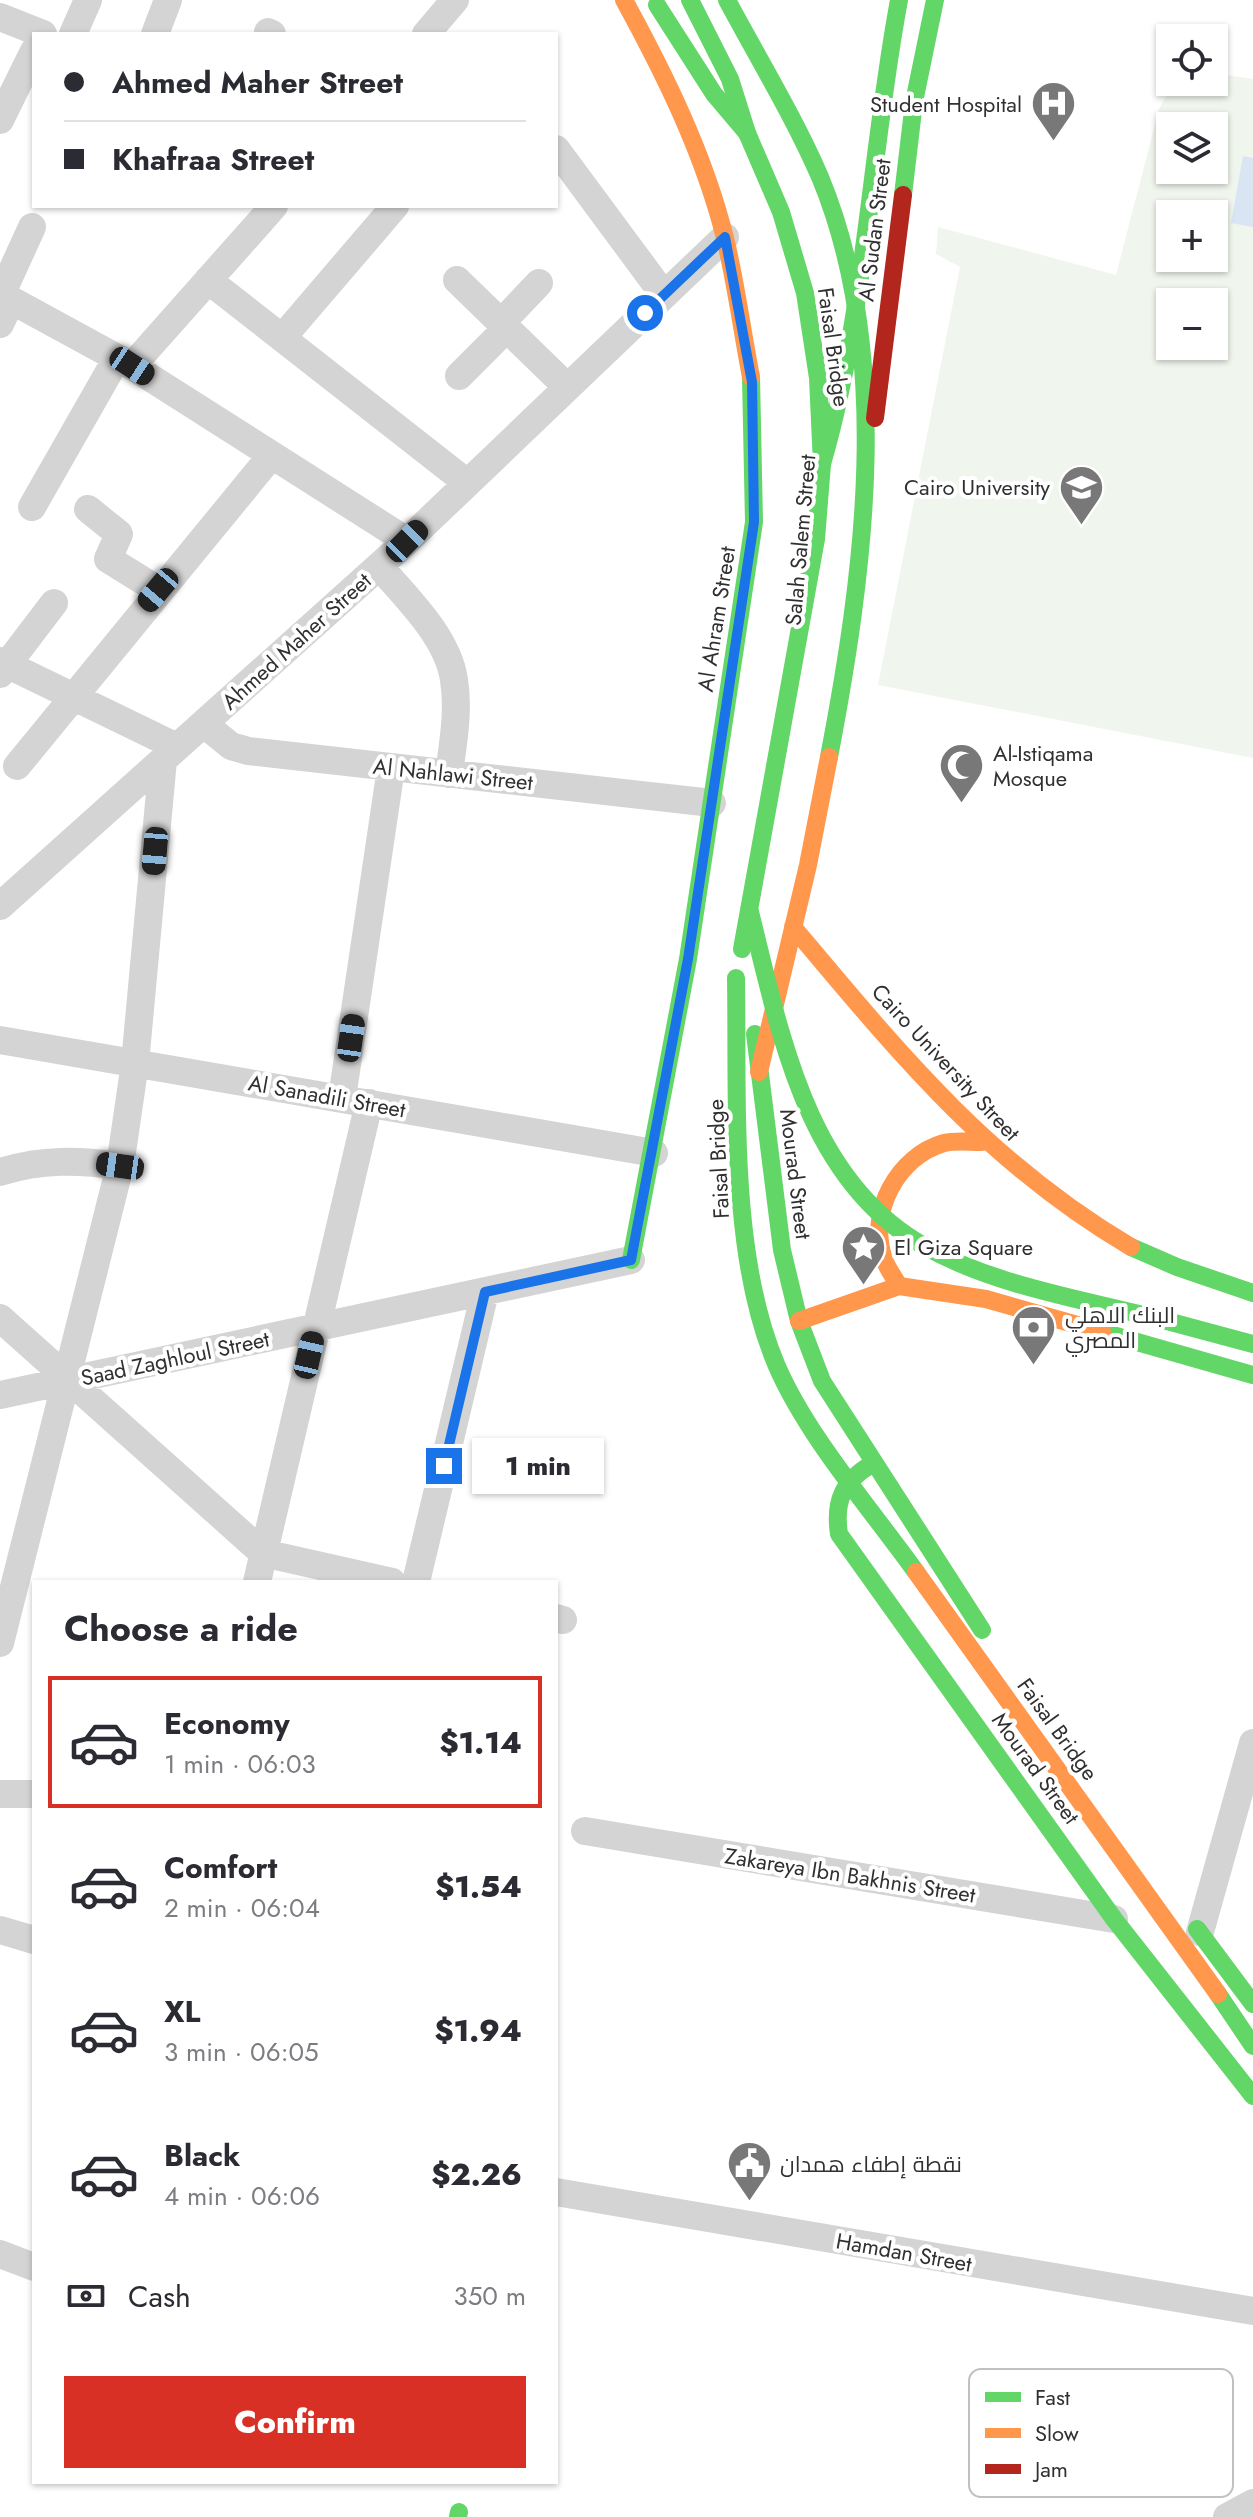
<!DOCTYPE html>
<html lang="en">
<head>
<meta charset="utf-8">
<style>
	:root { --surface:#fff; --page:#f7f7f7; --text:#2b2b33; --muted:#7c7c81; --line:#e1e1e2; --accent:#d93025 }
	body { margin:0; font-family:Jost,Cairo,sans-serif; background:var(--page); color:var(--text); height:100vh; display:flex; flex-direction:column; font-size:30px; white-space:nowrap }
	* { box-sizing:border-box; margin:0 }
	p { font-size:26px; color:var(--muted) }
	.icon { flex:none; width:44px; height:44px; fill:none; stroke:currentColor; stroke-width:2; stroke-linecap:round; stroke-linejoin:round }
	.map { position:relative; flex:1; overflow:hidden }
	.side { position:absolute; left:32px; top:1580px; width:526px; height:904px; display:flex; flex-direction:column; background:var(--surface); border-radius:0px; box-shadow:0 2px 6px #0004 }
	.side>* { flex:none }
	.banner { position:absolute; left:32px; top:32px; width:526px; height:176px; border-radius:0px; box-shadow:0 2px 6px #0004; display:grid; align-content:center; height:176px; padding:0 32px; background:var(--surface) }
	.controls { position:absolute; left:1156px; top:24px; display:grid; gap:16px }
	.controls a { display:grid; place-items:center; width:72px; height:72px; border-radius:0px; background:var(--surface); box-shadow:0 2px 6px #0004; font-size:40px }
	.end { position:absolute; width:36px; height:36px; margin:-18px; border:10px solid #1a73e8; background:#fff; box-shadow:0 0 0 4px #fff }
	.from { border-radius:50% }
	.bubble { position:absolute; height:56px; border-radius:0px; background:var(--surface); box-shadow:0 2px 6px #0004; font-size:26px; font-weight:800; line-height:56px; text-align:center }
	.car { position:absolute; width:24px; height:48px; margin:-24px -12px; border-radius:10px; box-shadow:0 0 6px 2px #0007; background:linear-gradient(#222 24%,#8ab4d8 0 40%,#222 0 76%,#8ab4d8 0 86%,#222 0) }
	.banner b { display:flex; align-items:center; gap:28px; height:76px; font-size:30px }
	.banner b+b { border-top:2px solid var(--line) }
	.banner i { width:20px; height:20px; background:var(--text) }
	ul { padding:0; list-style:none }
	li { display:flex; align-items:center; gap:24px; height:132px; margin:0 16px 12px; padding:0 16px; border:4px solid transparent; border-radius:0px }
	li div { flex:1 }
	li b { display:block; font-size:30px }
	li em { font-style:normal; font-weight:800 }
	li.on { border-color:var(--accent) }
	li>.icon { width:72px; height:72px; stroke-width:1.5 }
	h2 { padding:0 32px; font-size:36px; line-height:96px }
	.pay { display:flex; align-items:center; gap:20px; height:88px; padding:0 32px; font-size:30px }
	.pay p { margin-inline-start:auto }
	.cta { display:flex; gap:16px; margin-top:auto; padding:16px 32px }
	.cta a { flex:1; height:92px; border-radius:0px; background:var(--accent); color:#fff; font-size:32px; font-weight:800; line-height:92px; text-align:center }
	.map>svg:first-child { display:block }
	.green { fill:#f0f5ed; fill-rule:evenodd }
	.water { fill:#d9e5f3 }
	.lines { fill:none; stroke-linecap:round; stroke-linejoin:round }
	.street { stroke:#d4d4d4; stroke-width:28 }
	.fast { stroke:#63d668; stroke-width:18 }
	.slow { stroke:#ff974d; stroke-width:18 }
	.jam { stroke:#b3261e; stroke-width:18 }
	.fast-bridge { stroke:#63d668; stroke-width:18 }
	.slow-bridge { stroke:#ff974d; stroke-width:18 }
	.route { stroke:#1a73e8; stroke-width:10 }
	.labels { text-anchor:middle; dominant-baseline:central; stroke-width:8; stroke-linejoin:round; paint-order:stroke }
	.poi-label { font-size:22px; fill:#303030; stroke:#fff; text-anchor:start }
	.street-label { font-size:22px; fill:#303030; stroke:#fff }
	.key { fill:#fff; stroke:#c1c1c1; stroke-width:2 }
	.key-label { font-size:22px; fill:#303030 }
</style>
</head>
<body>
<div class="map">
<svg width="1253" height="2517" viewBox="0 0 1253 2517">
	<rect width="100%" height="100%" fill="#fff"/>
	<path class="green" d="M 1214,73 L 1253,79 L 1253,758 L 878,685 L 960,267 L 936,254 L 938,227 L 1116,275 L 1159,109 L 1174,82 L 1214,82 ZM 1170,126 L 1214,126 L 1214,170 L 1170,170 ZM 1170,214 L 1214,214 L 1214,258 L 1170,258 ZM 1170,302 L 1214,302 L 1214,346 L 1170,346 Z"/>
	<path class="water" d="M 1243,156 L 1253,158 L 1253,227 L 1231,223 Z"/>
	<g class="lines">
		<path class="street" d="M 0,17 L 43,34
			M 268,32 L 272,34
			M 73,34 L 88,0
			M 155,34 L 168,0
			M 426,34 L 455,0
			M 0,120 L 34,51
			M 556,149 L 664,295
			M 208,280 L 466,482
			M 457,280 L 567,387
			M 0,294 L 132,366 L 407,541
			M 1,295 L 32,227
			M 501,323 L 539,283
			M 0,324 L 11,301
			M 282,338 L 395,206
			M 132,366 L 274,206
			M 459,376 L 507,328
			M 32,507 L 117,358
			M 88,509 L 119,534 L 108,559 L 158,590
			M 379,566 C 406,597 448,637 454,680 C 459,711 453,743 449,774
			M 0,661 L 177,747
			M 0,674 L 54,603
			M 204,724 L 231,746 L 248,751 L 712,803
			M 17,766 L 271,456
			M 0,906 L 407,541 L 725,237
			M 0,1040 L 654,1153
			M 342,1098 L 391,768
			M 0,1172 C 42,1159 78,1160 120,1166
			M 0,1318 L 263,1553 L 392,1582
			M 0,1395 L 631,1260
			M 257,1582 L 369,1103
			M 416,1582 L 485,1292
			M 556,1618 L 563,1620
			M 0,1643 L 120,1166 L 135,1063 L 163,760
			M 0,1794 L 34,1794
			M 585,1831 L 1114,1919
			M 0,1930 L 34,1940
			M 1200,1932 L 1253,1743
			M 556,2192 L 1253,2311
			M 0,2254 L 34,2267
			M 1227,2517 L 1253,2503"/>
		<path class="fast" d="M 727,0 C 758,58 794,117 820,177 C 894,355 864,574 829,757
			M 657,5 L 714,94 L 747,133 L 781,212 L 805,293 L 818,378 L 822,464 L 816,539 L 742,949
			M 903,195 L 914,102 L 935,0
			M 755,1034 L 782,1250 L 799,1321 L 822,1381 L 982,1630
			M 1131,1247 L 1177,1267 L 1253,1293
			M 631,1260 L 688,959 L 754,522 L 751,377
			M 1167,1321 L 1253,1344
			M 1102,1332 L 1253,1375
			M 872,1464 C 843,1481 834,1501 839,1534 L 1114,1919 L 1253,2096
			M 1197,1929 L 1253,2004
			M 1218,1994 L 1253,2046
			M 458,2517 L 459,2512"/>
		<path class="slow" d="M 624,0 C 665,75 704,154 725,238 C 736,283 742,331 751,377
			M 793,927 C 898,1052 988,1163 1131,1247
			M 759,1072 L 808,865 L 829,757
			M 899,1286 C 894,1277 887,1268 884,1259 C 867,1212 898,1156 944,1143 C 956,1140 970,1142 982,1142
			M 799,1321 L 899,1286 L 986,1299 L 1102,1332"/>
		<path class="jam" d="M 875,418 L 903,195"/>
		<path class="fast-bridge" d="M 690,0 L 730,79 L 747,133
			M 822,464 C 866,312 870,155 899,0
			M 750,912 C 780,1032 806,1180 924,1246 C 997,1287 1087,1300 1167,1321
			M 736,978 C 738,1098 729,1253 776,1364 C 806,1435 871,1509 916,1572"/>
		<path class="slow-bridge" d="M 916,1572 L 1218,1994"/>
	</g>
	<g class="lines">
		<path class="route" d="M 444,1466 L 485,1292 L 631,1260 L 688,959 L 754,522 L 752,382 L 725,237 L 645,313"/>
	</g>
	<defs>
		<symbol id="hospital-pin" viewBox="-11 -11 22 30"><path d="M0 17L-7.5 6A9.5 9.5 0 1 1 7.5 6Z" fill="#787878" stroke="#fff"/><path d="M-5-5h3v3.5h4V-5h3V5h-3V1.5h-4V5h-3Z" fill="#fff"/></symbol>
		<symbol id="university-pin" viewBox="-11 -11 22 30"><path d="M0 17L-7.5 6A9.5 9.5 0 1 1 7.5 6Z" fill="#787878" stroke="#fff"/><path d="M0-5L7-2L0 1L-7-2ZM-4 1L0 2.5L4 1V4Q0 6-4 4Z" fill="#fff"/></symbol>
		<symbol id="mosque-pin" viewBox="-11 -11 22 30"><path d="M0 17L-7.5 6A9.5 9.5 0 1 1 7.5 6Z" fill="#787878" stroke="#fff"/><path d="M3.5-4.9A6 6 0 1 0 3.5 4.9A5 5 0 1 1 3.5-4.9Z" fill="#fff"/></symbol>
		<symbol id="sight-pin" viewBox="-11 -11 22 30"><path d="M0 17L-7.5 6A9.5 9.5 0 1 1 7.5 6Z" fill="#787878" stroke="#fff"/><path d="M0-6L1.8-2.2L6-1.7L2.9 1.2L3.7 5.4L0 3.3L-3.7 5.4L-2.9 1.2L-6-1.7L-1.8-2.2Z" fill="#fff"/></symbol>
		<symbol id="bank-pin" viewBox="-11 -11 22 30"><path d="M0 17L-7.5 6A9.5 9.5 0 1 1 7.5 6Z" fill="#787878" stroke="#fff"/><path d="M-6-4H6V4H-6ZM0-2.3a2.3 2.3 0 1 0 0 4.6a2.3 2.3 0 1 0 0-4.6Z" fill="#fff"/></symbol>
		<symbol id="civic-pin" viewBox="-11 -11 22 30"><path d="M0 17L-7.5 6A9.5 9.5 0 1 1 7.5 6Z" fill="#787878" stroke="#fff"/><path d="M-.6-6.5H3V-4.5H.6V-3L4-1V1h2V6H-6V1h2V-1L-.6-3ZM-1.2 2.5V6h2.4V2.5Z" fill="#fff"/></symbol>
	</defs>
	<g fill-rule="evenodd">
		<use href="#hospital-pin" x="1028" y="78" width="51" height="69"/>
		<use href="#university-pin" x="1056" y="462" width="51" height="69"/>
		<use href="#mosque-pin" x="936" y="740" width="51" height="69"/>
		<use href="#sight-pin" x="838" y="1222" width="51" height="69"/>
		<use href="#bank-pin" x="1008" y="1302" width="51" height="69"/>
		<use href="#civic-pin" x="724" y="2138" width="51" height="69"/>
	</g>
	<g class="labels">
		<g class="poi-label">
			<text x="1022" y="104" text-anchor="end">Student Hospital</text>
			<text x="1050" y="487" text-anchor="end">Cairo University</text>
			<text x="993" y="753">Al-Istiqama<tspan x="993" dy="25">Mosque</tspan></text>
			<text x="894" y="1247">El Giza Square</text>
			<text x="1065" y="1315">البنك الاهلي<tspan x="1065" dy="25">المصري</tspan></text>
			<text x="780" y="2164">نقطة إطفاء همدان</text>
		</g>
		<g class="street-label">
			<text transform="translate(874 230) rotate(-83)">Al Sudan Street</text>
			<text transform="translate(834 347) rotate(82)">Faisal Bridge</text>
			<text transform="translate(800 540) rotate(-85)">Salah Salem Street</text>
			<text transform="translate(716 619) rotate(-81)">Al Ahram Street</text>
			<text transform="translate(296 641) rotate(-42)">Ahmed Maher Street</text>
			<text transform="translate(453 774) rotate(6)">Al Nahlawi Street</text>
			<text transform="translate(946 1062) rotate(47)">Cairo University Street</text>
			<text transform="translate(327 1096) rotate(10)">Al Sanadili Street</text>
			<text transform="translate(718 1159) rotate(-93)">Faisal Bridge</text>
			<text transform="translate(796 1174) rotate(83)">Mourad Street</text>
			<text transform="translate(175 1358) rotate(-12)">Saad Zaghloul Street</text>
			<text transform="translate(1058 1729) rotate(54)">Faisal Bridge</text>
			<text transform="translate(1036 1768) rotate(54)">Mourad Street</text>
			<text transform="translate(850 1875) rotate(9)">Zakareya Ibn Bakhnis Street</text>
			<text transform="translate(904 2252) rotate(10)">Hamdan Street</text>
		</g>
	</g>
	<rect x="969" y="2369" width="264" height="128" rx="12" class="key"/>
	<rect x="985" y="2392" width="36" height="10" fill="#63d668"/>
	<rect x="985" y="2428" width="36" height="10" fill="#ff974d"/>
	<rect x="985" y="2464" width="36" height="10" fill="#b3261e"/>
	<g class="key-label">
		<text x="1035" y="2405">Fast</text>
		<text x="1035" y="2441">Slow</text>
		<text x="1035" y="2477">Jam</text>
	</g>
</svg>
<div class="controls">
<a><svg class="icon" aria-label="locate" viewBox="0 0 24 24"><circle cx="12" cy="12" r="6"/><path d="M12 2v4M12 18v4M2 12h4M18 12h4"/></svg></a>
<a><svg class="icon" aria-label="layers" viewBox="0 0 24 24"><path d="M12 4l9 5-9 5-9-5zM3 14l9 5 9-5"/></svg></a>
<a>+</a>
<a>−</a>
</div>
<i class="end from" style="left:645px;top:313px"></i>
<i class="end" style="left:444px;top:1466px"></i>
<div class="bubble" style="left:472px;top:1438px;width:132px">1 min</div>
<i class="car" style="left:132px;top:366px;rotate:123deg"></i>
<i class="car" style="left:407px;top:541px;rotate:45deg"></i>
<i class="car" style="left:158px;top:590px;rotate:220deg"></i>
<i class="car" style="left:155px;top:851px;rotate:185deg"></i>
<i class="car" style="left:351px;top:1038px;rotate:8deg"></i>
<i class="car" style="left:120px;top:1166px;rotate:278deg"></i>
<i class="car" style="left:309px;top:1355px;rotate:13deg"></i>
<div class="banner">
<b><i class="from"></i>Ahmed Maher Street</b>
<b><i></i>Khafraa Street</b>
</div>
<section class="side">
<h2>Choose a ride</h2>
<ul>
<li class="on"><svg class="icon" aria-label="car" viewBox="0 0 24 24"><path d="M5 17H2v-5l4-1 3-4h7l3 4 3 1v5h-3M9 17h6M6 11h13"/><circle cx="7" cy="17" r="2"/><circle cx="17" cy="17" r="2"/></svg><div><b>Economy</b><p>1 min · 06:03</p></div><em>$1.14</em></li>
<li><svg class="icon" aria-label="car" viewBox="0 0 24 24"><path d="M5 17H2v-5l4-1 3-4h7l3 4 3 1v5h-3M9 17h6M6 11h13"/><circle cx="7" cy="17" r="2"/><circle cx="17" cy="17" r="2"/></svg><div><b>Comfort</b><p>2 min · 06:04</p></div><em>$1.54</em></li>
<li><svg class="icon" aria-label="car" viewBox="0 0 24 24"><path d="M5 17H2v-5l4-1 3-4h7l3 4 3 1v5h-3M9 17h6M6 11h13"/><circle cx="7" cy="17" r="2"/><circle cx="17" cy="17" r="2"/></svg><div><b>XL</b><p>3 min · 06:05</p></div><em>$1.94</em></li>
<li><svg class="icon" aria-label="car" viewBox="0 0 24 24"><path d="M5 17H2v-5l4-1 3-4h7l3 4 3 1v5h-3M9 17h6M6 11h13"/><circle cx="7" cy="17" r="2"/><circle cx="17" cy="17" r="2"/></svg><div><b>Black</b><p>4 min · 06:06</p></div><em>$2.26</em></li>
</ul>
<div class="pay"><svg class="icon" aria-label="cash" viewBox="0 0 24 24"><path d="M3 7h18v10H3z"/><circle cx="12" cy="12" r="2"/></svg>Cash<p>350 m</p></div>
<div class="cta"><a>Confirm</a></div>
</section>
</div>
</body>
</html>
